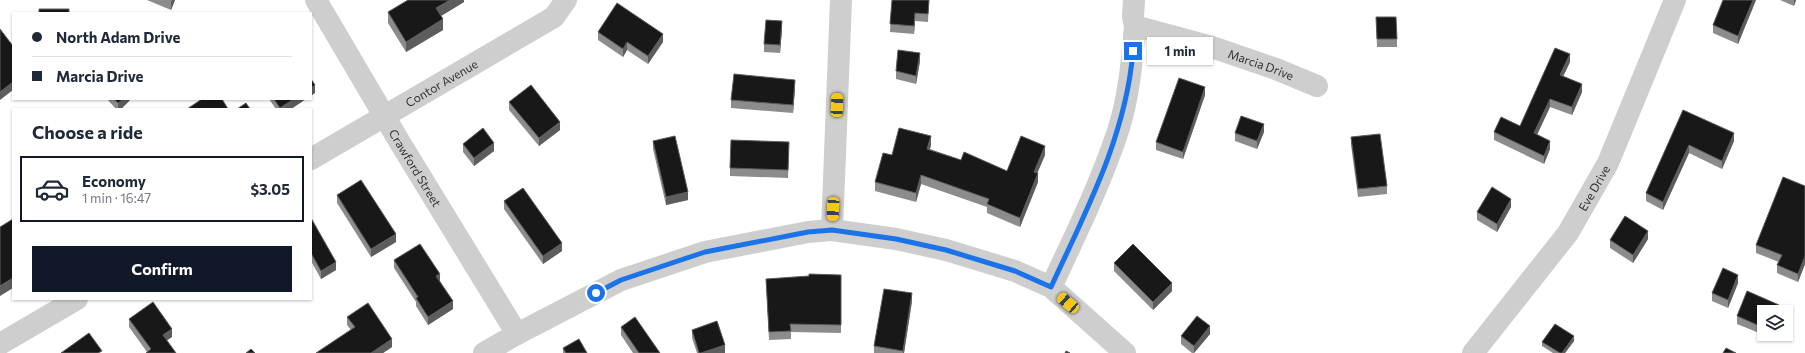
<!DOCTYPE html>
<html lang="en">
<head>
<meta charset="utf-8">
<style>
	:root { --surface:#fff; --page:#f6f6f7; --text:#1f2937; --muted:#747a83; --line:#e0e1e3; --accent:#111827 }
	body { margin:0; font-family:Commissioner,sans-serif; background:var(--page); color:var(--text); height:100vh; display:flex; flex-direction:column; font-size:15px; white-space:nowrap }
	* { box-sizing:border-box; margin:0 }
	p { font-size:13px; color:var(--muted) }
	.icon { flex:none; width:22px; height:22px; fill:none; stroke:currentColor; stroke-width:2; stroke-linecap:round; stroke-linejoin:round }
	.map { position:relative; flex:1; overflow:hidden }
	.side { position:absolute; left:12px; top:108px; width:300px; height:192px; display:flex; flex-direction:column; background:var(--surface); border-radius:0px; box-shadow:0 1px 3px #0004 }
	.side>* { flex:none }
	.banner { position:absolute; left:12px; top:12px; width:300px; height:88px; border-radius:0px; box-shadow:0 1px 3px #0004; display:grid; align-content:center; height:88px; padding:0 20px; background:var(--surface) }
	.tools { position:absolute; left:1757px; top:305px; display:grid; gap:8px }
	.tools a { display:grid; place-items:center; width:36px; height:36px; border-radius:0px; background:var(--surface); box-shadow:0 1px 3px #0004; font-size:20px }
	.end { position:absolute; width:18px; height:18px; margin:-9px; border:5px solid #1a73e8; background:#fff; box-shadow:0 0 0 2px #fff }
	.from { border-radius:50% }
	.bubble { position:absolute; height:28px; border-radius:0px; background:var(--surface); box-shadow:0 1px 3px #0004; font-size:13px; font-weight:700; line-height:28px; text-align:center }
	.car { position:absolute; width:12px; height:24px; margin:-12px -6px; border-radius:5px; box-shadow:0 0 3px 1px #0007; background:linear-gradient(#f5c518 24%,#345 0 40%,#f5c518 0 76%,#345 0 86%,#f5c518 0) }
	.banner b { display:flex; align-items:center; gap:14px; height:38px; font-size:15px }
	.banner b+b { border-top:1px solid var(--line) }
	.banner i { width:10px; height:10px; background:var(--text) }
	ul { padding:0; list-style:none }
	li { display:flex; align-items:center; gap:12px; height:66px; margin:0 8px 6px; padding:0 12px; border:2px solid transparent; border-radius:0px }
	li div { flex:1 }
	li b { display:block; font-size:15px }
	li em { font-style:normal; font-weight:700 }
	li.active { border-color:var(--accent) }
	li>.icon { width:36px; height:36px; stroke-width:1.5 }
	h2 { padding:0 20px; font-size:18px; line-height:48px }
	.action { display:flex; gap:8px; margin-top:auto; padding:8px 20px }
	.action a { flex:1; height:46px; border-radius:0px; background:var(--accent); color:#fff; font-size:16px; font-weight:700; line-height:46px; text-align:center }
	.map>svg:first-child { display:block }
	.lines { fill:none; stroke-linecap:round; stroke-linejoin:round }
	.minor { stroke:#cecece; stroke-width:22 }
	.wall { fill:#8c8c8c }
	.shaded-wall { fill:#5d5d5d }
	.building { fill:#181818; stroke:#5d5d5d }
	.route { stroke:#1a73e8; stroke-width:5 }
	.labels { text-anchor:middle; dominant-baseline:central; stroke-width:4; stroke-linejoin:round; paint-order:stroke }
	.street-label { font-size:12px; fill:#313131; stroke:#fff }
</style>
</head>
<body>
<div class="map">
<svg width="1805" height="353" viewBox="0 0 1805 353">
	<rect width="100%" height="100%" fill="#fff"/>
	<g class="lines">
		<g class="minor">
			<path id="s1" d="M 316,0 L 399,141 L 517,334"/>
			<path id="s2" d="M 1134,0 L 1133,17 L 1135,26 L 1209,46 L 1276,69 L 1317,86"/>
			<path id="s3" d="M 311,159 L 554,17 L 566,0"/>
			<path d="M 832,230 L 841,0"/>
			<path d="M 1051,287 C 1075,236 1100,185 1118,131 C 1129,97 1132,61 1135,26"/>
			<path d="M 0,344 L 77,299"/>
			<path d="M 484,353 L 517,334 L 621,280 L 705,252 L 808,232 L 832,230 L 896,239 L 946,250 L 1015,271 L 1051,287 L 1125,353"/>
			<path id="s4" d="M 1473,353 L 1568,233 L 1608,163 L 1675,0"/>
		</g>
	</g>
	<path class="wall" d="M 147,0 L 175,0 L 171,10 Z
		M 464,0 L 464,2 L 441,16 L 443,30 L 406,52 L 388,23 L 388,12 Z
		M 892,0 L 929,0 L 928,22 L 915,21 L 914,34 L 890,32 Z
		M 1756,0 L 1738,44 L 1713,33 L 1713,25 Z
		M 1780,0 L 1796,0 L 1794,6 Z
		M 1376,17 L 1397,39 L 1397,47 L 1377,47 Z
		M 782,29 L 780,53 L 764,52 L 764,44 Z
		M 598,32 L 663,42 L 648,64 L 627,50 L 623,57 L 598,40 Z
		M 920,61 L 916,84 L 896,79 L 896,71 Z
		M 1570,62 L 1563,76 L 1582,92 L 1572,115 L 1550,107 L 1537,135 L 1550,149 L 1544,164 L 1494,140 L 1494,132 L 1520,126 Z
		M 795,88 L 793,113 L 731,108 L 731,100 Z
		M 1205,95 L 1183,159 L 1156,150 L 1156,142 Z
		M 107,99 L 131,99 L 121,109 L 116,109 Z
		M 269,99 L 306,99 L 291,109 L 276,109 Z
		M 509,102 L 560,130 L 539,146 L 509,110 Z
		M 1683,110 L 1734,141 L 1722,169 L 1689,153 L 1663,210 L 1646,201 L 1646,193 Z
		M 1264,132 L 1257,149 L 1235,141 L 1235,133 Z
		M 1351,137 L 1387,186 L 1387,194 L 1358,197 L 1351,145 Z
		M 653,141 L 688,200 L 666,205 L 653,149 Z
		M 463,144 L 494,151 L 474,166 L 463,152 Z
		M 931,145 L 930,149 L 961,160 L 1007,171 L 1045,155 L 1037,173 L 1038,182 L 1020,227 L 987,213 L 987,207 L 921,184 L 916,202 L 875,191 L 875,182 L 892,155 Z
		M 789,150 L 788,178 L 730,176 L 730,168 Z
		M 1805,186 L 1805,264 L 1798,282 L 1777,273 L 1777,265 L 1779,262 L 1756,253 L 1756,245 Z
		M 337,195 L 396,242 L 371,257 L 337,203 Z
		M 504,201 L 562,251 L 543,264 L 504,209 Z
		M 1511,207 L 1497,232 L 1477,220 L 1477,212 Z
		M 311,218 L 336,270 L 321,279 L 311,261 Z
		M 1648,239 L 1633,263 L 1610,248 L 1610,240 Z
		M 394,260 L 440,281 L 453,309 L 428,325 L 416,306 L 416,302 L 394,268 Z
		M 1114,263 L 1172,291 L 1153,310 L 1114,271 Z
		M 841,275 L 841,333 L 791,332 L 791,339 L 769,340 L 766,279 Z
		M 1738,283 L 1728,308 L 1712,301 L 1712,293 Z
		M 1747,291 L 1779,305 L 1779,312 L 1764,312 L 1764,334 L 1770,334 L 1769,337 L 1737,324 L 1737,316 Z
		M 912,301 L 904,353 L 874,353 L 874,346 Z
		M 347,317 L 392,347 L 383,353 L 316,353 L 351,330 L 347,325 Z
		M 129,319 L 172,337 L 147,352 L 129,327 Z
		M 621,327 L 660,353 L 633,353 L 621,335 Z
		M 692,330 L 725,353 L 697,353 L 692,338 Z
		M 1210,334 L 1194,353 L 1192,353 L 1181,344 L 1181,336 Z
		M 1574,341 L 1565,353 L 1553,353 L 1542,346 L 1542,342 Z
		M 563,348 L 587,353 L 563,353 Z"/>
	<path class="shaded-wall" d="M 172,0 L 175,0 L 171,10 L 171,2 Z
		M 450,0 L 464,0 L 464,2 L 436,19 L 436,8 Z
		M 1753,0 L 1756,0 L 1738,44 L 1738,36 Z
		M 1794,0 L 1796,0 L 1794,6 Z
		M 915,13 L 915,21 L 914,34 L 914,26 Z
		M 443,19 L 443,30 L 406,52 L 406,42 Z
		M 782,21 L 782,29 L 780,53 L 780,45 Z
		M 663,34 L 663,42 L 648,64 L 648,56 Z
		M 627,42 L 627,50 L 623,57 L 623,49 Z
		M 920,53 L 920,61 L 916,84 L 916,76 Z
		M 1570,54 L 1570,62 L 1560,83 L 1560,75 Z
		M 795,80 L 795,88 L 793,113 L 793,105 Z
		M 13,82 L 13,90 L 0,100 L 0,92 Z
		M 1582,84 L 1582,92 L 1572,115 L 1572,107 Z
		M 315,85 L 315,93 L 311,96 L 311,88 Z
		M 1205,87 L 1205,95 L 1183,159 L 1183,152 Z
		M 123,99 L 131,99 L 121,109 L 118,109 L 118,103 Z
		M 294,99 L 306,99 L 291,109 L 280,109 Z
		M 1550,99 L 1550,107 L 1534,141 L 1534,133 Z
		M 560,122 L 560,130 L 539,146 L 539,138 Z
		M 1264,124 L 1264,132 L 1257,149 L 1257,141 Z
		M 1734,133 L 1734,141 L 1722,169 L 1722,161 Z
		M 931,136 L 931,145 L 927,158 L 927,149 Z
		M 1550,141 L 1550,149 L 1544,164 L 1544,156 Z
		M 494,143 L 494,151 L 474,166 L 474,158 Z
		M 1689,145 L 1689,153 L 1663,210 L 1663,202 Z
		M 1045,146 L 1045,155 L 1034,181 L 1034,172 Z
		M 1038,173 L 1038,182 L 1020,227 L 1020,218 Z
		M 921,175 L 921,184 L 916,202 L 916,193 Z
		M 688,192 L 688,200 L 666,205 L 666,197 Z
		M 1511,199 L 1511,207 L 1497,232 L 1497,224 Z
		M 1648,231 L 1648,239 L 1633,263 L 1633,255 Z
		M 396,234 L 396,242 L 371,257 L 371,249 Z
		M 562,243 L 562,251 L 543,264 L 543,256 Z
		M 1805,256 L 1805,264 L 1798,282 L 1798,274 Z
		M 336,262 L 336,270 L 321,279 L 321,271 Z
		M 440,274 L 440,282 L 436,276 Z
		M 1738,275 L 1738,283 L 1728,308 L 1728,300 Z
		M 13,278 L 13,288 L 0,296 L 0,286 Z
		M 1172,283 L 1172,291 L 1153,310 L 1153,302 Z
		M 912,293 L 912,301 L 904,353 L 903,353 Z
		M 453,301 L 453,309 L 428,325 L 428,317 Z
		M 1779,305 L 1779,312 L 1776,312 Z
		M 1210,326 L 1210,334 L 1194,353 L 1194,346 Z
		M 172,329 L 172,337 L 163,343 L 163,335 Z
		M 1574,336 L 1574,341 L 1565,353 L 1562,353 Z
		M 392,339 L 392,347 L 383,353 L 371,353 Z
		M 725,345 L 725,353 L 701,353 Z"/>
	<path class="building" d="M 408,0 L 450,0 L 436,8 L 443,19 L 406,42 L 388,12 Z
		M 892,0 L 929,0 L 928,14 L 915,13 L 914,26 L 890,24 Z
		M 1723,0 L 1753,0 L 1738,36 L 1713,25 Z
		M 617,3 L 663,34 L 648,56 L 627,42 L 623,49 L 598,32 Z
		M 39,9 L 69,9 L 69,13 L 39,13 Z
		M 1376,17 L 1396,17 L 1397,39 L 1377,39 Z
		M 766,20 L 782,21 L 780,45 L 764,44 Z
		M 0,29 L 13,46 L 13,82 L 0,92 Z
		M 1555,48 L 1570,54 L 1560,75 L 1582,84 L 1572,107 L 1550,99 L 1534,133 L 1550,141 L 1544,156 L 1494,132 L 1501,117 L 1520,126 Z
		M 898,50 L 920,53 L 916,76 L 896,71 Z
		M 734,74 L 795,80 L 793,105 L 731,100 Z
		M 1179,78 L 1205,87 L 1183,152 L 1156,142 Z
		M 311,79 L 315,85 L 311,88 Z
		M 531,85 L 560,122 L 539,138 L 509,102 Z
		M 114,99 L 123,99 L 118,103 Z
		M 202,99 L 222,99 L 228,109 L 187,109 Z
		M 274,99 L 294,99 L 280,108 Z
		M 246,103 L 250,109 L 237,109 Z
		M 1683,110 L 1734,133 L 1722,161 L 1689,145 L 1663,202 L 1646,193 Z
		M 1241,116 L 1264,124 L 1257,141 L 1235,133 Z
		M 483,128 L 494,143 L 474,158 L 463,144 Z
		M 899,128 L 931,136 L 927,149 L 961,160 L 964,152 L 1007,171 L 1021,136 L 1045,146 L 1034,172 L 1038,173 L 1020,218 L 987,204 L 989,199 L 921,175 L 916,193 L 875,182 L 883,153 L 892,155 Z
		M 1380,134 L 1387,186 L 1358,189 L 1351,137 Z
		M 675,136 L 688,192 L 666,197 L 653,141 Z
		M 731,140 L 789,142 L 788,170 L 730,168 Z
		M 1783,177 L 1805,186 L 1805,256 L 1798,274 L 1777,265 L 1782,255 L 1756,245 Z
		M 361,180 L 396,234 L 371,249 L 337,195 Z
		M 1492,187 L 1511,199 L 1497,224 L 1477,212 Z
		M 523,188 L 562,243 L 543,256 L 504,201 Z
		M 1625,216 L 1648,231 L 1633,255 L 1610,240 Z
		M 311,218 L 336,262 L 321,271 L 311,253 Z
		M 13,219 L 13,278 L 0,286 L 0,227 Z
		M 420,244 L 440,274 L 436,276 L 453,301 L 428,317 L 416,298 L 418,297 L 394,260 Z
		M 1133,244 L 1172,283 L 1153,302 L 1114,263 Z
		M 1723,268 L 1738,275 L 1728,300 L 1712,293 Z
		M 809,274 L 841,275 L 841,325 L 790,324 L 791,331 L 769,332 L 766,279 L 809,276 Z
		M 884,289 L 912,293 L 903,351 L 874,346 Z
		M 1747,291 L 1779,305 L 1776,312 L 1764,312 L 1764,328 L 1737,316 Z
		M 153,302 L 172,329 L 163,335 L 176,353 L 146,353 L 151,349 L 129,319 Z
		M 368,303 L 392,339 L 371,353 L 316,353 L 355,327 L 347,317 Z
		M 1197,316 L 1210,326 L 1194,346 L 1181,336 Z
		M 635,317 L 660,353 L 639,353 L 621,327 Z
		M 717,321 L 725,345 L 701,353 L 699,353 L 692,330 Z
		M 1555,324 L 1574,336 L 1562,353 L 1560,353 L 1542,342 Z
		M 89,333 L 102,351 L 98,353 L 61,353 Z
		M 579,339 L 587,353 L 566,353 L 563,348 Z
		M 1726,348 L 1736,353 L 1723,353 Z
		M 251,349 L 255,353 L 246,353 Z
		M 1066,351 L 1070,353 L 1065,353 Z"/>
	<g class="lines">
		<path class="route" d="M 596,293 L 621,280 L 705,252 L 808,232 L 832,230 L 896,239 L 946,250 L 1015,271 L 1051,287 C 1086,211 1126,136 1133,51"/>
	</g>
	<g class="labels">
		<g class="street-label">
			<text stroke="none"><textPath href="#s2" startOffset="158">Marcia Drive</textPath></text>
			<text stroke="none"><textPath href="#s3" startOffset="151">Contor Avenue</textPath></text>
			<text stroke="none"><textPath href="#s1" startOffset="195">Crawford Street</textPath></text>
			<text stroke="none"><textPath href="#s4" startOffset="205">Eve Drive</textPath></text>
		</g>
	</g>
</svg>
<div class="tools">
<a><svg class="icon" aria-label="layers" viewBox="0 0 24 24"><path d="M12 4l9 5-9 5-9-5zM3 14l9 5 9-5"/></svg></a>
</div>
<i class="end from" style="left:596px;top:293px"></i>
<i class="end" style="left:1133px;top:51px"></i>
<div class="bubble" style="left:1147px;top:37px;width:66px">1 min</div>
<i class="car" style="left:837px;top:105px;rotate:2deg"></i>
<i class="car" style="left:833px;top:209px;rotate:183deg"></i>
<i class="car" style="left:1068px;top:303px;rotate:311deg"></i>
<div class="banner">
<b><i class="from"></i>North Adam Drive</b>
<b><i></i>Marcia Drive</b>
</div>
<section class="side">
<h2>Choose a ride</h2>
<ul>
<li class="active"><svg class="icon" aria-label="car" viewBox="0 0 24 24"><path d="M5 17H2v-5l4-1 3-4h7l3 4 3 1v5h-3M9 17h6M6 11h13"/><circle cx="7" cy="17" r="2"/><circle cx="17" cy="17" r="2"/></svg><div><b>Economy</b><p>1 min · 16:47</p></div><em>$3.05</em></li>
</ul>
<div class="action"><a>Confirm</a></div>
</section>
</div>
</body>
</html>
